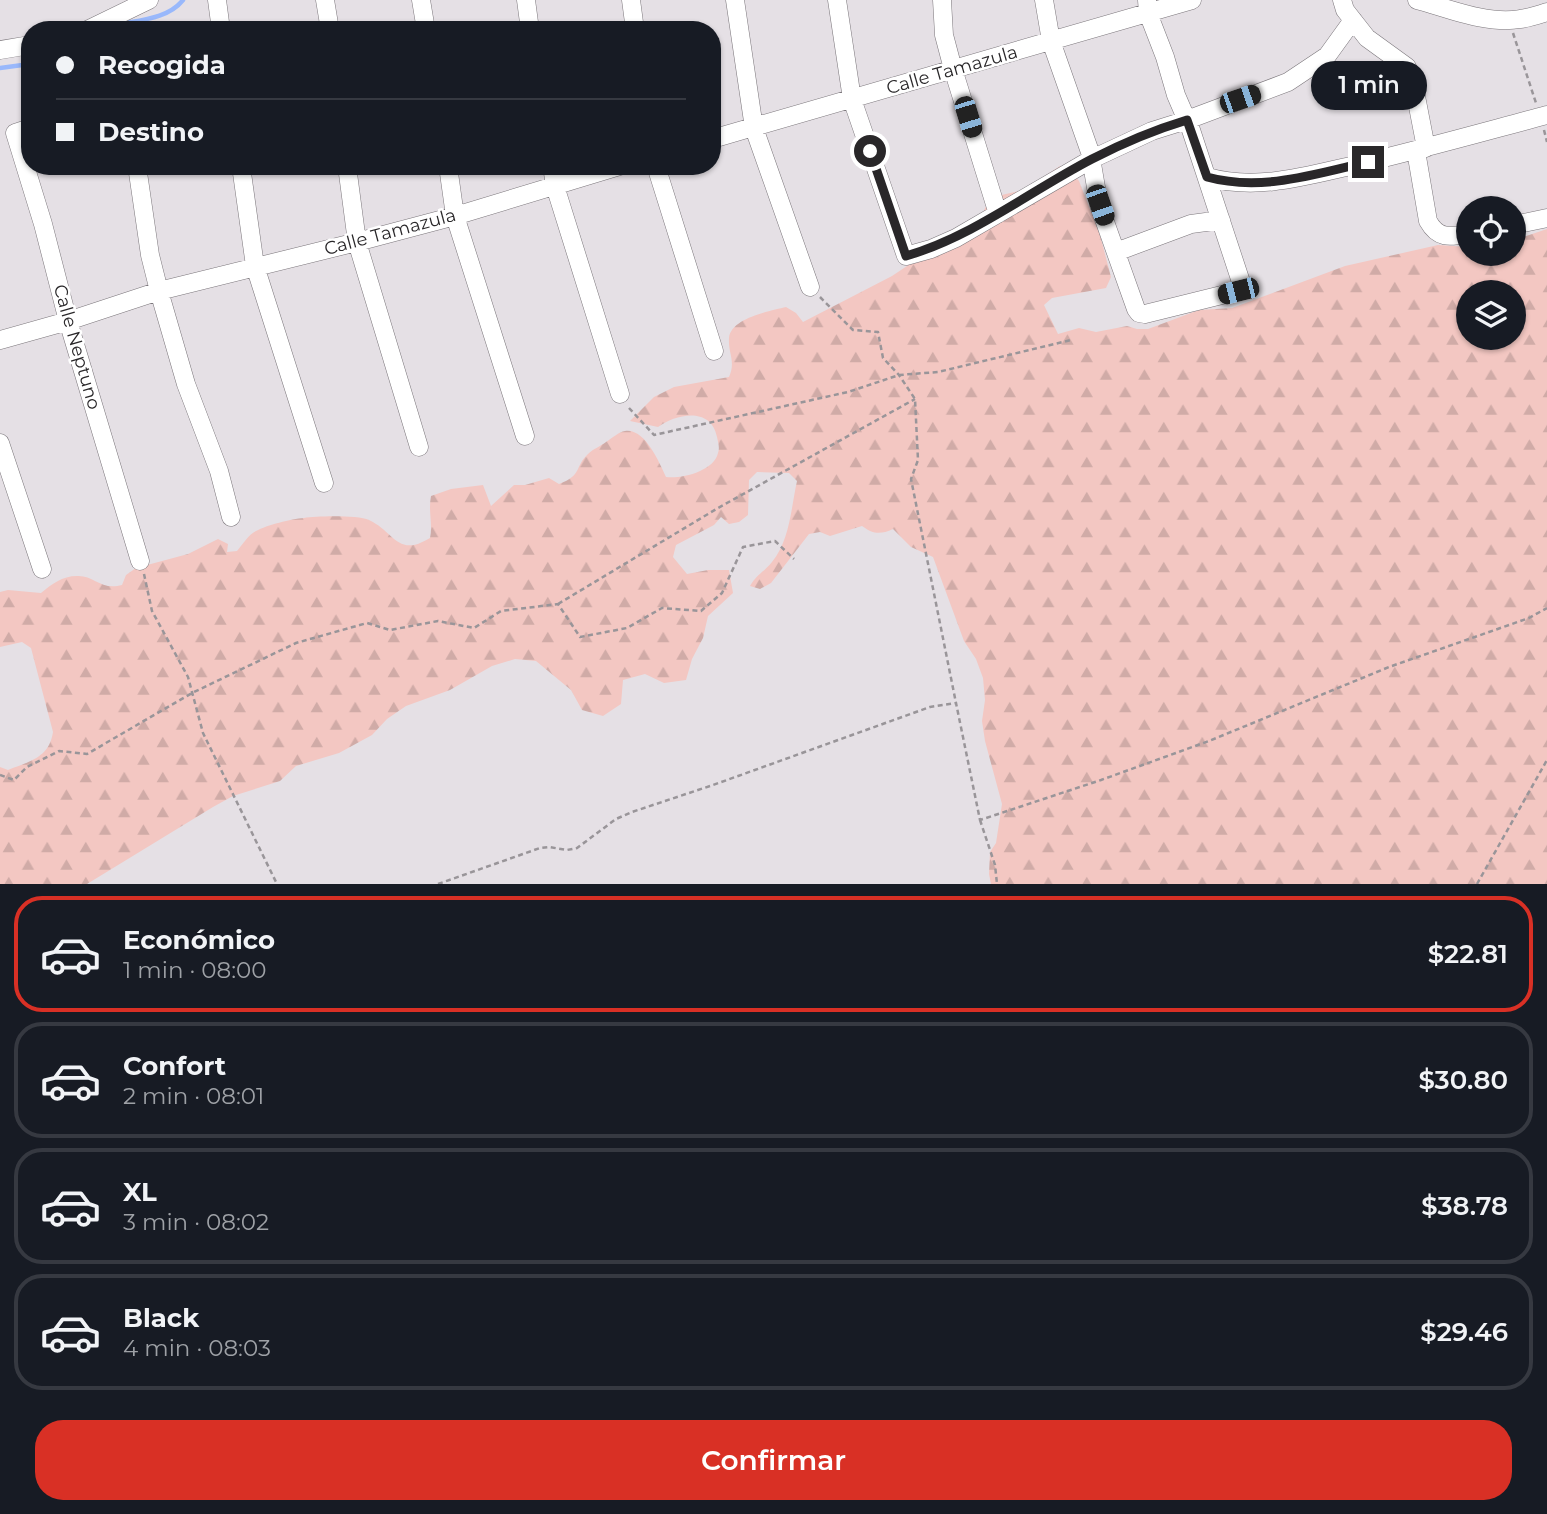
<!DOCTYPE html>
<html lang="es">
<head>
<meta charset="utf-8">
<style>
	:root { --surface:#171b24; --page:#20242c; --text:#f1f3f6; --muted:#9ea1a6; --line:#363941; --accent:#d93025 }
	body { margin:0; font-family:Montserrat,sans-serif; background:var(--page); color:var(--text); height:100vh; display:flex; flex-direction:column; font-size:26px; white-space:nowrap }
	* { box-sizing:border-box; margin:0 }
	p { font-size:23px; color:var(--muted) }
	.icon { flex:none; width:38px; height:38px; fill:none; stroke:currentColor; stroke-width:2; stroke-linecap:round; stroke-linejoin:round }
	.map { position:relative; height:884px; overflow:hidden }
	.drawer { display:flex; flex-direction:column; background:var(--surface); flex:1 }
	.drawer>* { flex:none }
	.banner { position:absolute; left:21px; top:21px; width:700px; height:154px; border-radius:28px; box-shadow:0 2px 5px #0004; display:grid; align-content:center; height:154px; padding:0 35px; background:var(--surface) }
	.buttons { position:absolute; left:1456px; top:196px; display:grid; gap:14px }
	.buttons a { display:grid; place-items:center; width:70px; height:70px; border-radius:50%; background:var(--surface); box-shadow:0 2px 5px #0004; font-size:35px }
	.end { position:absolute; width:32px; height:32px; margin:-16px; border:9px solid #292729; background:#fff; box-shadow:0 0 0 4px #fff }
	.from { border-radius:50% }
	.bubble { position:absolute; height:49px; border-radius:24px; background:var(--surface); box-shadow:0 2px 5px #0004; font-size:23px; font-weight:600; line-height:49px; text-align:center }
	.car { position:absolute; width:21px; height:42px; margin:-21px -10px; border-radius:9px; box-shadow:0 0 5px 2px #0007; background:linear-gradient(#222 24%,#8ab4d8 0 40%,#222 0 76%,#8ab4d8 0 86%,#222 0) }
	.banner b { display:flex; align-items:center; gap:24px; height:66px; font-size:26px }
	.banner b+b { border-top:2px solid var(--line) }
	.banner i { width:18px; height:18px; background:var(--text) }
	ul { padding:12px 0 0; list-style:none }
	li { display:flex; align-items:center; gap:21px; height:116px; margin:0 14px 10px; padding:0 21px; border:4px solid var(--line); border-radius:28px }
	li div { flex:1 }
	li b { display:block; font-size:26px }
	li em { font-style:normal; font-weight:600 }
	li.active { border-color:var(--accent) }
	li>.icon { width:63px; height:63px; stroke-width:1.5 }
	.cta { display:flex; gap:14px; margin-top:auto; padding:14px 35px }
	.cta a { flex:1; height:80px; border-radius:28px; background:var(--accent); color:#fff; font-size:28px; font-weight:600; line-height:80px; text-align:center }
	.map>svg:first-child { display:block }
	.forest { fill:url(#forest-firs); fill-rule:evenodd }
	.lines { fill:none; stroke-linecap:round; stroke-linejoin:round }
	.stream { stroke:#99b8fb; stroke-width:4.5 }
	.minor-casing { stroke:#7b767b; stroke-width:19 }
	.path { stroke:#999599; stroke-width:2.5; stroke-dasharray:5 3.5; stroke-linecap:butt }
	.minor { stroke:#fff; stroke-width:18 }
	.route { stroke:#292729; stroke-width:9 }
	.labels { text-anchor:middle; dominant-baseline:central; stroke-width:5; stroke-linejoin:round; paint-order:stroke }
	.street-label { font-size:18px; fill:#292729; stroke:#fff }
</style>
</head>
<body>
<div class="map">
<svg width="1547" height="884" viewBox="0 0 1547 884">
	<defs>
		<pattern id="forest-firs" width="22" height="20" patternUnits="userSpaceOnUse" patternTransform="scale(1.75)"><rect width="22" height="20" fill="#f3c7c2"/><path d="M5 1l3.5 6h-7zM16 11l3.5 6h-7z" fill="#d0aba7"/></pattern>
	</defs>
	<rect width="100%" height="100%" fill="#e5e0e5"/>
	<path class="forest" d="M 1060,166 L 1071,172 L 1079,181 L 1100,235 L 1111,277 L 1106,288 L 1052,298 L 1044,305 L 1058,334 L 1079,328 L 1096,332 L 1127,326 L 1137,329 L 1148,329 L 1199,310 L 1232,308 L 1345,266 L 1438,245 L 1468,247 L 1468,254 L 1514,254 L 1514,240 L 1547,229 L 1547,884 L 991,884 L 989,874 L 990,852 L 996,843 L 1002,804 L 985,741 L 982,721 L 985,700 L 983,678 L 976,659 L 964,641 L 933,557 L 911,547 L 893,529 C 880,535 873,534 862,526 L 830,536 L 820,532 L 809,534 L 771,583 L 760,589 L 750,586 C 757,574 764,572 772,562 C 790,540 791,508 797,481 L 789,473 L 757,472 L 749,480 L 748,515 L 739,522 L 729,524 L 721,517 L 714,525 L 676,545 L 673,557 L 687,574 L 708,570 L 729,570 L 733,593 L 708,616 L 703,638 L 692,659 L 686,680 L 664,683 L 645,674 L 623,680 L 621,704 L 603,716 L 582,710 L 571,690 L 536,661 L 515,659 L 492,666 L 450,690 L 406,706 L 387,719 L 372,735 L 339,753 L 296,766 L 280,781 L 233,796 L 213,807 L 87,884 L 0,884 L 0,767 L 8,770 C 30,761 49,758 53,732 L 31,648 L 22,642 L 0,647 L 0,592 L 8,590 L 41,593 C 52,584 62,576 77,576 C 94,575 101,591 122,585 L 126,575 L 136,568 L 188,554 L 218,539 L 228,544 L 227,552 L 237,551 C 243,544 248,535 256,531 C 267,525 291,519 304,518 C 316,516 358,515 369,520 C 395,532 397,558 430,538 C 433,524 428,511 431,496 L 451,489 L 483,485 L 491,506 L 514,485 L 525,485 L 549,478 L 559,484 C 583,475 574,467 588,454 C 593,449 601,446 606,442 C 612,438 619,432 625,431 C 645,428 659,462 666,477 C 682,479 714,471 718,453 C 720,448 718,442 717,437 C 711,406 676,414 658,427 L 630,421 L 654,397 L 674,387 L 729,377 C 736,361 728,354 729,338 C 731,318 770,311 786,307 L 796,313 L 803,322 L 892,276 L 919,258 L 979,221 L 988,202 L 997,196 L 1024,190 ZM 1468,292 L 1514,292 L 1514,338 L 1468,338 Z"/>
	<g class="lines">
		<path class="stream" d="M 109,30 L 116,25 C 139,20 168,19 183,0
			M 0,68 L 30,64"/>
		<defs>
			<path id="minor" d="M 217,0 L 221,30
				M 325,0 L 330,30
				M 421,0 L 426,30
				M 526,0 L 530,30
				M 631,0 L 635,30
				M 735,0 L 754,128 L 810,287
				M 837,0 L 852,99 L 906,256 L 931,249 L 956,238 L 1092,159 L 1152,131 L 1187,120 L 1288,82 L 1327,56 L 1353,20
				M 942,0 L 944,35 L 953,69 L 998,214
				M 1044,0 L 1051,41 L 1090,152 L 1099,205 L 1136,309 L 1139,313 L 1145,314 L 1238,291 L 1241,287 L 1242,285 L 1191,130 L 1176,95 L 1165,57 L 1148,13 L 1147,0
				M 1342,0 L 1345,10 L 1367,38 L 1407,67 L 1414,86 L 1426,148
				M 1417,0 C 1447,8 1488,25 1520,19 C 1529,18 1538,15 1547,12
				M 87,30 L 149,0
				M 0,50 L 30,45
				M 30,128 L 15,133 L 43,224 L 68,321 L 140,561
				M 712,139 L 1192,0
				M 1416,151 L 1428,221 C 1438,239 1449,237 1468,234
				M 137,166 L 150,255 L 159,291 L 186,384 L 219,471 L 231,517
				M 241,166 L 255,266 L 324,483
				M 347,166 L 357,242 L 419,447
				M 448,166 L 455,216 L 525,436
				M 552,166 L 555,186 L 620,394
				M 656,166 L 714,351
				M 1207,177 C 1257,191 1306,176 1355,165 C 1419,150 1483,132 1547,115
				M 1514,225 L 1547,218
				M 1116,252 L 1191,224 L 1221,220
				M 0,340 L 68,321 L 159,291 L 357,242 L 455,216 L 620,166
				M 0,443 L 42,569"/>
		</defs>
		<use href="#minor" class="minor-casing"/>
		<path class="path" d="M 1513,33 L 1536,103
			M 1544,130 L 1547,142
			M 820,297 L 853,330 L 878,332 L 883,358 L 899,375 L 915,399 L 918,460 L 911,479 L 956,703
			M 629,408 L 654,435 L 848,392 L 899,375 L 938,372 L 1071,340
			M 144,574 L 152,611 L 188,677 L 203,733 L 277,884
			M 558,604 L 718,508 L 915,399
			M 0,775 L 14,780 L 27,767 L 59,751 L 87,754 L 192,693 L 296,643 L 367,623 L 390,630 L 438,621 L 474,628 L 501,611 L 558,604 L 580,637 L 627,628 L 662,608 L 701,611 L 722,593 L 743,547 L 775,541 L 794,559
			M 980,820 L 995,865 L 997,884
			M 438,884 L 540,848 L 549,847 L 567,850 L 577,848 L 616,819 L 632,812 L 713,785 L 930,707 L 956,703 L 980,820 L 1101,780 L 1209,741 L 1389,667 L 1529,618 L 1547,608
			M 1477,884 L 1547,760"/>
		<use href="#minor" class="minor"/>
	</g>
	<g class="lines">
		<path class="route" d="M 870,151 L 906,256 C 974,236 1030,191 1092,159 C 1123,143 1154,130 1187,120 L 1207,177 C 1261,192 1316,174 1368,162"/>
	</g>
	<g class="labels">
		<g class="street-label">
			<text transform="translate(952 70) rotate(-16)">Calle Tamazula</text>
			<text transform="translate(390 232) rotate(-15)">Calle Tamazula</text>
			<text transform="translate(77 347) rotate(74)">Calle Neptuno</text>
		</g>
	</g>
</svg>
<div class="buttons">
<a><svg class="icon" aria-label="locate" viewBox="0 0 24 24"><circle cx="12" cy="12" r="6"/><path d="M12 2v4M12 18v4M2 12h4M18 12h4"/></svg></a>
<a><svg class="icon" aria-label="layers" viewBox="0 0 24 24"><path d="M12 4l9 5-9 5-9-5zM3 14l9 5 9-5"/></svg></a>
</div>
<i class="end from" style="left:870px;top:151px"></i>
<i class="end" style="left:1368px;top:162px"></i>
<div class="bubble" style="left:1311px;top:61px;width:116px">1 min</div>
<i class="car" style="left:1240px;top:99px;rotate:71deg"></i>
<i class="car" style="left:968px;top:117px;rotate:163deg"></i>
<i class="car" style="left:1100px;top:205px;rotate:161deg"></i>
<i class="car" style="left:1238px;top:291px;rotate:256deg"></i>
<div class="banner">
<b><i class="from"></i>Recogida</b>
<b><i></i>Destino</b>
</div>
</div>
<section class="drawer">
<ul>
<li class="active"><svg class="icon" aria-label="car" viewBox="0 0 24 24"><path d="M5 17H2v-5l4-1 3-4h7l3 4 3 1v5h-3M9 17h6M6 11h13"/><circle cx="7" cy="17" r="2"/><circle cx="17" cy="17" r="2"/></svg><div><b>Económico</b><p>1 min · 08:00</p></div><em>$22.81</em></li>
<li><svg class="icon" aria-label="car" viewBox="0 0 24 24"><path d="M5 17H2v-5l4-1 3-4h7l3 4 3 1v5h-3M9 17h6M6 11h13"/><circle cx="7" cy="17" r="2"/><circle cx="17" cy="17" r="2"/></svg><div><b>Confort</b><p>2 min · 08:01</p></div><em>$30.80</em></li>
<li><svg class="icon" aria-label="car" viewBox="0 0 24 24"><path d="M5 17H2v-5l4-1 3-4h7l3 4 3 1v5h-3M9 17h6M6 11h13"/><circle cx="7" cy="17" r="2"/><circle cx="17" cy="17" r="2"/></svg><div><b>XL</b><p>3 min · 08:02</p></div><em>$38.78</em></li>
<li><svg class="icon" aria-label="car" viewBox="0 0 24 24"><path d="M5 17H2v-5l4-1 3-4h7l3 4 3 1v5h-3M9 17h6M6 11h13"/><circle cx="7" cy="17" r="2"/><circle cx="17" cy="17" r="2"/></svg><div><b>Black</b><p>4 min · 08:03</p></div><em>$29.46</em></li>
</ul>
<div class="cta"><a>Confirmar</a></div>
</section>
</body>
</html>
